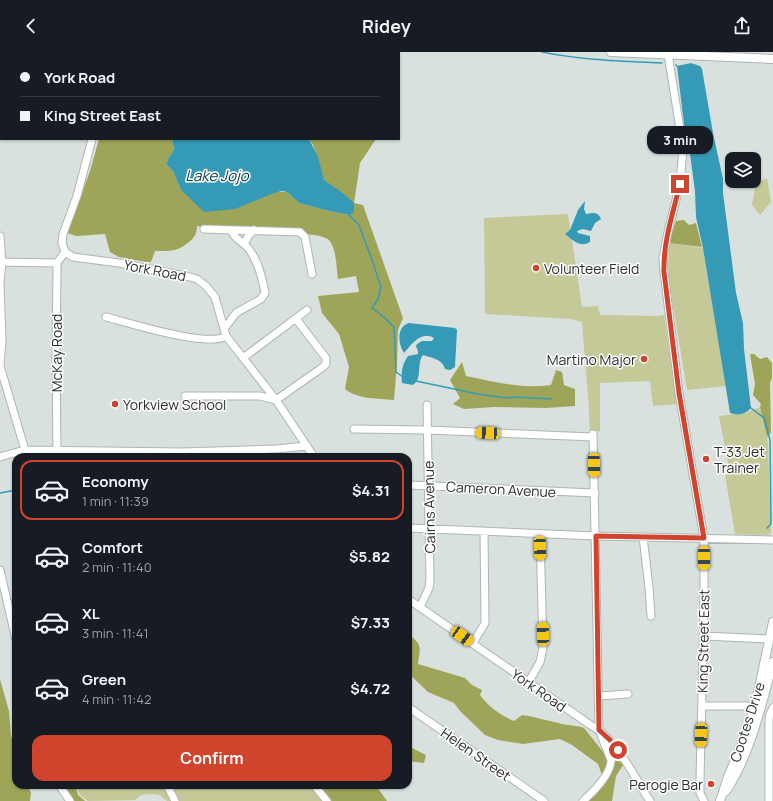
<!DOCTYPE html>
<html lang="en">
<head>
<meta charset="utf-8">
<style>
	:root { --surface:#171b24; --page:#242831; --text:#f1f3f6; --muted:#9ea1a6; --line:#363941; --accent:#d0442e }
	body { margin:0; font-family:Manrope,sans-serif; background:var(--page); color:var(--text); height:100vh; display:flex; flex-direction:column; font-size:15px; white-space:nowrap }
	* { box-sizing:border-box; margin:0 }
	p { font-size:13px; color:var(--muted) }
	.icon { flex:none; width:22px; height:22px; fill:none; stroke:currentColor; stroke-width:2; stroke-linecap:round; stroke-linejoin:round }
	.map { position:relative; flex:1; overflow:hidden }
	.sheet { position:absolute; left:12px; top:401px; width:400px; height:336px; display:flex; flex-direction:column; background:var(--surface); border-radius:12px; box-shadow:0 1px 3px #0004 }
	.sheet>* { flex:none }
	.banner { position:absolute; left:0px; top:0px; width:400px; height:88px; box-shadow:0 1px 3px #0004; display:grid; align-content:center; height:88px; padding:0 20px; background:var(--surface) }
	.controls { position:absolute; left:725px; top:100px; display:grid; gap:8px }
	.controls a { display:grid; place-items:center; width:36px; height:36px; border-radius:8px; background:var(--surface); box-shadow:0 1px 3px #0004; font-size:20px }
	.end { position:absolute; width:18px; height:18px; margin:-9px; border:5px solid #d0442e; background:#fff; box-shadow:0 0 0 2px #fff }
	.from { border-radius:50% }
	.bubble { position:absolute; height:28px; border-radius:12px; background:var(--surface); box-shadow:0 1px 3px #0004; font-size:13px; font-weight:700; line-height:28px; text-align:center }
	.car { position:absolute; width:12px; height:24px; margin:-12px -6px; border-radius:5px; box-shadow:0 0 3px 1px #0007; background:linear-gradient(#f5c518 24%,#345 0 40%,#f5c518 0 76%,#345 0 86%,#f5c518 0) }
	.banner b { display:flex; align-items:center; gap:14px; height:38px; font-size:15px }
	.banner b+b { border-top:1px solid var(--line) }
	.banner i { width:10px; height:10px; background:var(--text) }
	ul { padding:7px 0 0; list-style:none }
	li { display:flex; align-items:center; gap:12px; height:60px; margin:0 8px 6px; padding:0 12px; border:2px solid transparent; border-radius:12px }
	li div { flex:1 }
	li b { display:block; font-size:15px }
	li em { font-style:normal; font-weight:700 }
	li.on { border-color:var(--accent) }
	li>.icon { width:36px; height:36px; stroke-width:1.5 }
	.primary-button { display:flex; gap:8px; margin-top:auto; padding:8px 20px }
	.primary-button a { flex:1; height:46px; border-radius:12px; background:var(--accent); color:#fff; font-size:16px; font-weight:700; line-height:46px; text-align:center }
	header { display:flex; justify-content:space-between; align-items:center; height:52px; padding:0 20px; background:var(--surface); font-size:18px; font-weight:700 }
	.map>svg:first-child { display:block }
	.green { fill:#c5c998 }
	.forest { fill:#9fa558 }
	.water { fill:#349ab6 }
	.lines { fill:none; stroke-linecap:round; stroke-linejoin:round }
	.stream { stroke:#349ab6; stroke-width:1.5 }
	.minor-casing { stroke:#adb6b2; stroke-width:9 }
	.major-casing { stroke:#adb6b2; stroke-width:10 }
	.minor { stroke:#fff; stroke-width:7 }
	.major { stroke:#fff; stroke-width:8 }
	.route { stroke:#d0442e; stroke-width:5 }
	.poi-dot { fill:#d0442e; stroke:#fff; stroke-width:1.5 }
	.labels { text-anchor:middle; dominant-baseline:central; stroke-width:3; stroke-linejoin:round; paint-order:stroke }
	.poi-label { font-size:14px; fill:#292d2b; stroke:#fff; text-anchor:start }
	.street-label { font-size:14px; fill:#292d2b; stroke:#fff }
	.water-label { font-size:15px; font-style:italic; fill:#093844; stroke:#fff }
</style>
</head>
<body>
<header><svg class="icon" aria-label="back" viewBox="0 0 24 24"><path d="M15 5l-7 7 7 7"/></svg>Ridey<svg class="icon" aria-label="share" viewBox="0 0 24 24"><path d="M12 15V3M7 8l5-5 5 5M5 13v7h14v-7"/></svg></header>
<div class="map">
<svg width="773" height="749" viewBox="0 0 773 749">
	<rect width="100%" height="100%" fill="#d8e1dd"/>
	<path class="green" d="M 767,126 L 771,150 L 760,163 L 752,153 L 756,131 Z
		M 568,162 L 582,255 L 598,254 L 600,263 L 657,264 L 664,263 L 677,352 L 653,354 L 650,329 L 600,331 L 600,379 L 590,380 L 589,357 L 582,270 L 571,267 L 485,262 L 484,166 Z
		M 669,191 L 703,196 L 726,334 L 687,338 L 668,223 Z
		M 760,355 L 768,390 L 771,481 L 767,483 L 735,482 L 725,423 L 730,422 L 719,364 L 745,361 Z
		M 76,733 L 318,733 L 332,749 L 167,749 L 160,743 L 152,742 L 141,743 L 135,748 L 88,749 L 80,743 Z"/>
	<path class="forest" d="M 99,87 L 172,87 L 174,98 L 169,105 L 166,112 L 173,119 L 181,138 L 287,140 L 299,151 L 325,158 L 349,163 L 324,128 L 313,93 L 309,87 L 376,87 L 360,111 L 354,151 L 363,153 L 403,266 L 398,278 L 397,310 L 394,348 C 377,346 359,348 345,337 L 349,315 L 339,282 L 322,261 L 318,244 L 359,240 L 356,224 L 338,227 C 336,214 337,198 329,188 C 319,178 243,180 225,178 C 216,177 206,175 197,174 C 197,181 195,185 189,190 C 177,200 170,199 155,199 L 151,210 L 146,210 L 119,205 L 110,200 L 105,182 L 76,184 L 67,181 L 90,119 Z
		M 684,168 L 689,173 L 696,171 L 702,195 L 669,191 L 676,169 Z
		M 750,302 L 754,302 L 760,307 L 767,305 L 772,311 L 772,326 L 770,331 L 771,381 L 767,385 L 760,355 L 761,352 L 753,343 L 755,332 Z
		M 462,310 L 466,324 C 495,330 522,337 551,333 L 556,318 L 562,320 L 564,333 L 575,337 L 575,354 L 546,356 L 494,355 L 464,357 L 453,352 L 460,346 L 450,328 Z
		M 408,582 C 423,593 420,595 418,612 L 465,626 L 472,633 L 482,638 L 480,643 C 489,655 500,663 514,669 L 522,663 C 536,665 549,669 562,672 C 570,674 577,673 584,676 L 608,706 L 608,710 L 618,708 L 623,713 L 616,724 L 612,749 L 580,749 L 602,723 L 598,712 L 572,693 L 560,687 L 523,692 L 498,688 L 485,683 L 461,660 L 454,651 L 428,640 L 408,621 Z
		M 0,627 L 9,659 L 11,684 L 16,695 L 16,733 L 28,733 L 31,741 L 30,749 L 0,749 Z
		M 408,694 L 426,703 L 424,711 L 408,709 Z
		M 63,733 L 75,733 L 78,743 L 85,749 L 74,749 L 69,744 Z
		M 317,733 L 367,733 L 377,735 L 387,749 L 330,749 Z"/>
	<path class="water" d="M 691,11 L 700,14 L 702,17 L 713,81 L 723,127 L 723,141 L 736,241 L 743,271 L 744,297 L 751,356 C 746,362 738,364 730,361 L 703,196 L 696,165 L 695,139 L 690,102 L 687,97 L 677,14 Z
		M 172,87 L 309,87 L 318,105 L 324,128 L 344,142 L 354,151 L 354,160 L 349,163 L 325,158 L 299,151 L 287,140 L 282,139 L 274,141 L 235,157 L 204,160 L 181,138 L 173,119 L 166,112 L 169,105 L 174,98 Z
		M 585,149 L 584,157 L 586,162 C 594,161 597,159 601,167 L 595,171 L 591,179 L 583,177 L 577,179 L 578,181 L 590,184 L 590,190 C 579,196 573,188 565,182 L 570,178 L 578,158 Z
		M 409,271 L 455,276 L 457,278 L 455,315 L 450,318 L 445,317 C 443,307 431,306 423,303 C 416,312 423,326 413,333 L 402,331 C 401,320 402,313 408,304 L 418,302 L 418,299 L 416,294 L 417,292 L 422,289 L 432,289 L 434,286 C 421,278 411,293 404,301 C 398,292 396,275 409,271 Z"/>
	<g class="lines">
		<path class="stream" d="M 542,0 C 581,8 622,9 662,11
			M 676,13 L 677,14
			M 349,163 L 359,173 L 372,208 L 381,235 L 378,247 L 372,256 L 385,266 L 394,275 L 396,320 L 403,325
			M 416,329 L 478,342 L 507,346 L 516,345 L 551,347
			M 751,356 L 764,366 L 770,388 L 771,472 L 767,476
			M 0,441 L 16,438"/>
		<defs>
			<path id="minor" d="M 11,1 L 11,0
				M 125,1 L 126,0
				M 668,2 L 683,96 L 680,132 L 668,180 L 663,206 L 664,220 L 679,341 L 704,486 L 704,558 L 700,728 L 700,741 L 704,749
				M 0,79 L 1,79
				M 92,87 L 77,144 L 63,182 L 62,191 L 65,200 L 73,205 L 119,211 L 190,225 L 197,227 L 206,234 L 215,245 L 226,284 L 276,348 L 314,405
				M 204,177 L 300,180 L 305,185 L 312,222
				M 0,184 L 2,210 L 0,232 L 2,287 L 0,314 L 25,398
				M 244,192 L 249,183 L 254,178
				M 2,210 L 57,211
				M 106,265 C 129,271 209,296 226,284
				M 224,277 L 236,261 L 261,247 L 265,241 C 262,225 258,208 248,196 C 242,189 234,187 231,178
				M 243,306 L 307,258
				M 185,344 L 260,344 L 276,348 L 323,315 L 326,312 L 326,306 L 296,267
				M 354,377 L 428,378 L 593,385
				M 0,405 L 25,398 L 182,400 L 276,397 L 307,394
				M 57,405 L 56,299 L 57,219 L 57,211 L 65,200
				M 408,433 L 595,441
				M 408,476 L 596,484 L 773,488
				M 643,485 L 649,535 L 651,564
				M 0,518 L 16,588
				M 408,547 L 589,672 C 619,689 632,722 650,749
				M 420,555 L 429,536 L 430,528 L 427,353
				M 703,584 L 770,587
				M 473,591 L 485,571 L 484,479
				M 528,631 L 540,610 L 543,596 L 540,482
				M 599,644 L 628,642
				M 702,654 L 747,654
				M 408,655 L 544,749
				M 59,733 L 70,749
				M 167,733 L 175,749
				M 314,733 L 327,749
				M 583,749 C 593,740 611,722 611,708 L 599,678 L 593,382
				M 769,749 L 769,667 L 770,662 L 773,656"/>
			<path id="major" d="M 611,0 L 773,7
				M 726,739 C 750,704 762,651 773,610
				M 720,749 L 728,725 L 744,687 L 756,650 L 773,570"/>
		</defs>
		<use href="#minor" class="minor-casing"/>
		<use href="#major" class="major-casing"/>
		<use href="#minor" class="minor"/>
		<use href="#major" class="major"/>
	</g>
	<g class="lines">
		<path class="route" d="M 618,698 L 610,688 L 599,678 L 596,484 L 704,486 L 679,341 L 664,220 C 663,190 673,161 680,132"/>
	</g>
	<g class="poi-dot">
		<circle cx="536" cy="216" r="4"/>
		<circle cx="644" cy="307" r="4"/>
		<circle cx="115" cy="352" r="4"/>
		<circle cx="706" cy="407" r="4"/>
		<circle cx="711" cy="732" r="4"/>
	</g>
	<g class="labels">
		<g class="poi-label">
			<text x="544" y="216">Volunteer Field</text>
			<text x="636" y="307" text-anchor="end">Martino Major</text>
			<text x="123" y="352">Yorkview School</text>
			<text x="714" y="399">T-33 Jet<tspan x="714" dy="16">Trainer</tspan></text>
			<text x="703" y="732" text-anchor="end">Perogie Bar</text>
		</g>
		<g class="street-label">
			<text transform="translate(155 218) rotate(11)">York Road</text>
			<text transform="translate(56 301) rotate(-90)">McKay Road</text>
			<text transform="translate(501 437) rotate(3)">Cameron Avenue</text>
			<text transform="translate(429 455) rotate(-91)">Cairns Avenue</text>
			<text transform="translate(703 589) rotate(-89)">King Street East</text>
			<text transform="translate(539 638) rotate(35)">York Road</text>
			<text transform="translate(747 670) rotate(-72)">Cootes Drive</text>
			<text transform="translate(476 702) rotate(35)">Helen Street</text>
		</g>
		<g class="water-label">
			<text x="217" y="123">Lake Jojo</text>
		</g>
	</g>
</svg>
<div class="controls">
<a><svg class="icon" aria-label="layers" viewBox="0 0 24 24"><path d="M12 4l9 5-9 5-9-5zM3 14l9 5 9-5"/></svg></a>
</div>
<i class="end from" style="left:618px;top:698px"></i>
<i class="end" style="left:680px;top:132px"></i>
<div class="bubble" style="left:647px;top:74px;width:66px">3 min</div>
<i class="car" style="left:488px;top:381px;rotate:273deg"></i>
<i class="car" style="left:594px;top:413px;rotate:179deg"></i>
<i class="car" style="left:540px;top:496px;rotate:178deg"></i>
<i class="car" style="left:704px;top:506px;rotate:180deg"></i>
<i class="car" style="left:543px;top:582px;rotate:358deg"></i>
<i class="car" style="left:462px;top:584px;rotate:125deg"></i>
<i class="car" style="left:701px;top:683px;rotate:182deg"></i>
<div class="banner">
<b><i class="from"></i>York Road</b>
<b><i></i>King Street East</b>
</div>
<section class="sheet">
<ul>
<li class="on"><svg class="icon" aria-label="car" viewBox="0 0 24 24"><path d="M5 17H2v-5l4-1 3-4h7l3 4 3 1v5h-3M9 17h6M6 11h13"/><circle cx="7" cy="17" r="2"/><circle cx="17" cy="17" r="2"/></svg><div><b>Economy</b><p>1 min · 11:39</p></div><em>$4.31</em></li>
<li><svg class="icon" aria-label="car" viewBox="0 0 24 24"><path d="M5 17H2v-5l4-1 3-4h7l3 4 3 1v5h-3M9 17h6M6 11h13"/><circle cx="7" cy="17" r="2"/><circle cx="17" cy="17" r="2"/></svg><div><b>Comfort</b><p>2 min · 11:40</p></div><em>$5.82</em></li>
<li><svg class="icon" aria-label="car" viewBox="0 0 24 24"><path d="M5 17H2v-5l4-1 3-4h7l3 4 3 1v5h-3M9 17h6M6 11h13"/><circle cx="7" cy="17" r="2"/><circle cx="17" cy="17" r="2"/></svg><div><b>XL</b><p>3 min · 11:41</p></div><em>$7.33</em></li>
<li><svg class="icon" aria-label="car" viewBox="0 0 24 24"><path d="M5 17H2v-5l4-1 3-4h7l3 4 3 1v5h-3M9 17h6M6 11h13"/><circle cx="7" cy="17" r="2"/><circle cx="17" cy="17" r="2"/></svg><div><b>Green</b><p>4 min · 11:42</p></div><em>$4.72</em></li>
</ul>
<div class="primary-button"><a>Confirm</a></div>
</section>
</div>
</body>
</html>
